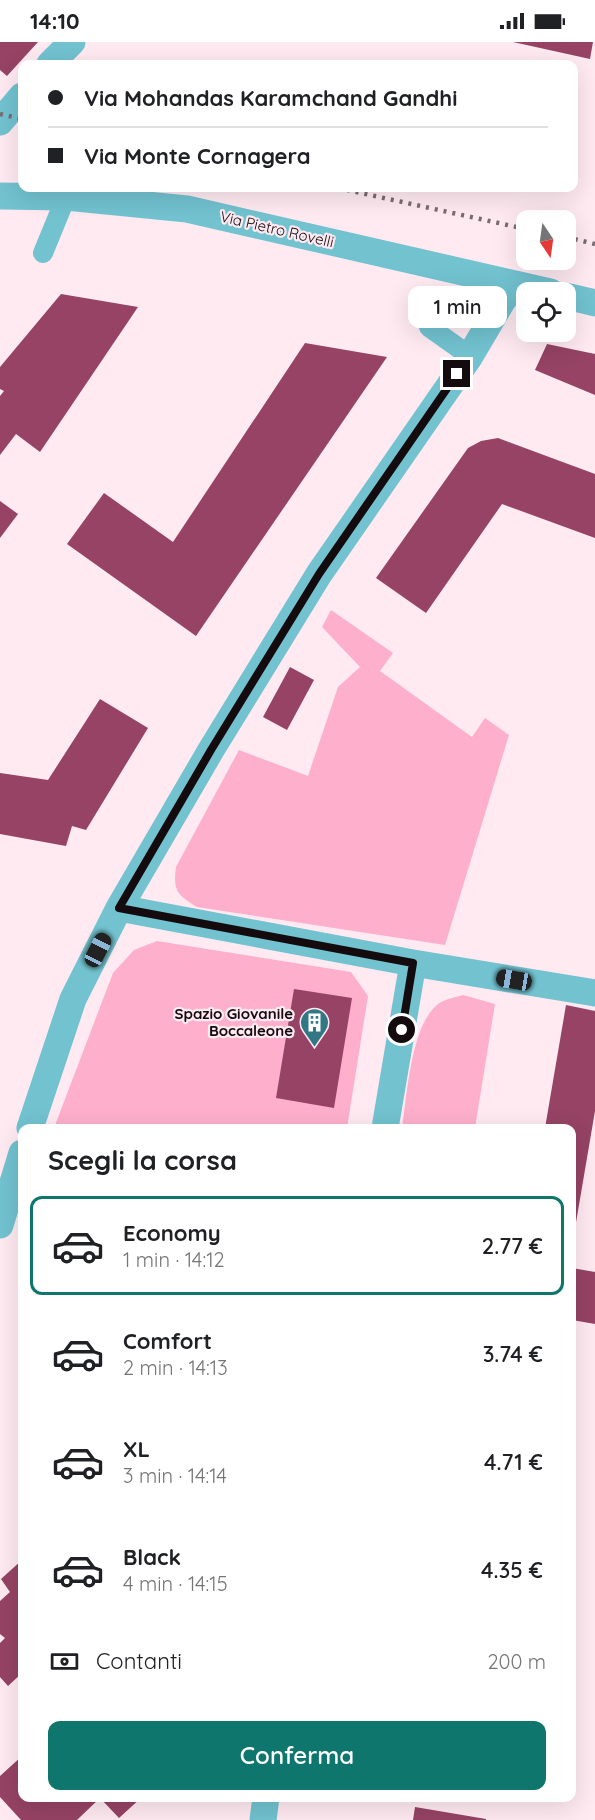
<!DOCTYPE html>
<html lang="it">
<head>
<meta charset="utf-8">
<style>
	:root { --surface:#fff; --page:#f2f2f2; --text:#202124; --muted:#757577; --line:#e0e0e0; --accent:#0f766e }
	body { margin:0; font-family:Quicksand,sans-serif; background:var(--page); color:var(--text); height:100vh; display:flex; flex-direction:column; font-size:22px; white-space:nowrap }
	* { box-sizing:border-box; margin:0 }
	p { font-size:20px; color:var(--muted) }
	.icon { flex:none; width:33px; height:33px; fill:none; stroke:currentColor; stroke-width:2; stroke-linecap:round; stroke-linejoin:round }
	.map { position:relative; flex:1; overflow:hidden }
	.sheet { position:absolute; left:18px; top:1082px; width:558px; height:678px; display:flex; flex-direction:column; background:var(--surface); border-radius:12px; box-shadow:0 6px 24px #0002 }
	.sheet>* { flex:none }
	.top-card { position:absolute; left:18px; top:18px; width:560px; height:132px; border-radius:12px; box-shadow:0 6px 24px #0002; display:grid; align-content:center; height:132px; padding:0 30px; background:var(--surface) }
	.needle { width:39px; rotate:167deg }
	.tools { position:absolute; left:516px; top:168px; display:grid; gap:12px }
	.tools a { display:grid; place-items:center; width:60px; height:60px; border-radius:12px; background:var(--surface); box-shadow:0 6px 24px #0002; font-size:30px }
	.end { position:absolute; width:27px; height:27px; margin:-14px; border:8px solid #130b0e; background:#fff; box-shadow:0 0 0 3px #fff }
	.from { border-radius:50% }
	.bubble { position:absolute; height:42px; border-radius:12px; background:var(--surface); box-shadow:0 6px 24px #0002; font-size:20px; font-weight:600; line-height:42px; text-align:center }
	.car { position:absolute; width:18px; height:36px; margin:-18px -9px; border-radius:8px; box-shadow:0 0 4px 2px #0007; background:linear-gradient(#222 24%,#8ab4d8 0 40%,#222 0 76%,#8ab4d8 0 86%,#222 0) }
	.top-card b { display:flex; align-items:center; gap:21px; height:57px; font-size:22px }
	.top-card b+b { border-top:2px solid var(--line) }
	.top-card i { width:15px; height:15px; background:var(--text) }
	ul { padding:0; list-style:none }
	li { display:flex; align-items:center; gap:18px; height:99px; margin:0 12px 9px; padding:0 18px; border:3px solid transparent; border-radius:12px }
	li div { flex:1 }
	li b { display:block; font-size:22px }
	li em { font-style:normal; font-weight:600 }
	li.selected { border-color:var(--accent) }
	li>.icon { width:54px; height:54px; stroke-width:1.5 }
	h2 { padding:0 30px; font-size:27px; line-height:72px }
	.pay { display:flex; align-items:center; gap:15px; height:66px; padding:0 30px; font-size:22px }
	.pay p { margin-inline-start:auto }
	.primary-button { display:flex; gap:12px; margin-top:auto; padding:12px 30px }
	.primary-button a { flex:1; height:69px; border-radius:12px; background:var(--accent); color:#fff; font-size:24px; font-weight:600; line-height:69px; text-align:center }
	.status { display:flex; justify-content:space-between; align-items:center; height:42px; padding:0 30px; background:var(--surface); direction:ltr }
	.status svg { height:16px; fill:currentColor }
	.map>svg:first-child { display:block }
	.green { fill:#fdafcb }
	.building { fill:#964365 }
	.lines { fill:none; stroke-linecap:round; stroke-linejoin:round }
	.pedestrian { stroke:#72c2d0; stroke-width:20 }
	.minor { stroke:#72c2d0; stroke-width:27 }
	.rail { stroke:#796b70; stroke-width:4.5; stroke-dasharray:3 6; stroke-linecap:butt }
	.route { stroke:#130b0e; stroke-width:8 }
	.labels { text-anchor:middle; dominant-baseline:central; stroke-width:4.5; stroke-linejoin:round; paint-order:stroke }
	.street-label { font-size:15px; fill:#130b0e; stroke:#ffeaf1 }
	.poi-label { font-size:15px; font-weight:bold; fill:#130b0e; stroke:#ffeaf1; text-anchor:end }
</style>
</head>
<body>
<div class="status"><b>14:10</b><svg viewBox="0 0 49 12"><path d="M0 12V9h3v3zM5 12V6h3v6zM10 12V3h3v9zM15 12V0h3v12zM26 1h20v11H26zM47 4h2v5h-2z"/></svg></div>
<div class="map">
<svg width="595" height="1778" viewBox="0 0 595 1778">
	<rect width="100%" height="100%" fill="#ffeaf1"/>
	<path class="green" d="M 331,568 L 393,611 L 380,629 L 472,695 L 485,676 L 509,693 L 445,903 L 197,865 C 177,852 173,849 176,825 L 239,708 L 308,734 L 338,645 L 360,625 L 322,585 Z
		M 157,899 L 351,930 L 368,954 L 347,1086 L 54,1086 L 113,931 L 134,908 Z
		M 463,953 L 495,962 L 475,1086 L 402,1086 C 407,1054 411,978 441,960 C 447,957 456,955 463,953 Z"/>
	<path class="building" d="M 0,0 L 38,0 L 7,34 L 0,28 Z
		M 513,0 L 593,0 L 590,17 Z
		M 61,252 L 138,265 L 40,410 L 16,392 L 0,413 L 0,354 L 4,349 L 0,347 L 0,325 Z
		M 305,301 L 387,315 L 196,594 L 67,502 L 104,451 L 173,500 Z
		M 547,302 L 595,312 L 595,353 L 535,328 Z
		M 498,396 L 595,432 L 595,496 L 502,462 L 426,571 L 376,536 L 468,406 L 481,399 Z
		M 0,459 L 18,472 L 0,496 Z
		M 290,625 L 314,638 L 287,688 L 263,675 Z
		M 100,657 L 148,686 L 86,788 L 72,784 L 66,804 L 0,792 L 0,731 L 48,738 Z
		M 294,947 L 352,956 L 334,1066 L 276,1056 Z
		M 566,963 L 595,969 L 595,1069 L 573,1198 L 572,1086 L 545,1086 Z
		M 572,1226 L 595,1230 L 595,1282 L 572,1278 Z
		M 22,1518 L 22,1631 L 8,1644 L 0,1635 L 0,1601 L 5,1596 L 0,1592 L 0,1559 L 10,1550 L 1,1537 Z
		M 22,1714 L 22,1755 L 142,1755 L 119,1776 L 100,1756 L 77,1778 L 21,1778 L 0,1755 L 0,1734 Z
		M 415,1765 L 486,1777 L 486,1778 L 413,1778 Z"/>
	<g class="lines">
		<path class="pedestrian" d="M 43,211 L 66,155
			M 429,285 L 470,314"/>
		<path class="minor" d="M 50,22 L 72,0
			M 0,80 L 22,54
			M 0,154 L 66,155 L 187,167 L 550,250
			M 566,254 L 595,261
			M 119,866 L 413,921 L 595,951
			M 30,1086 L 73,957 L 119,866 L 211,708 L 319,532 L 470,314 L 503,258 L 516,242
			M 385,1086 L 413,921
			M 0,1183 L 22,1111
			M 263,1778 L 266,1755"/>
		<path class="rail" d="M 0,72 L 22,77
			M 338,146 L 526,187
			M 566,195 L 595,202"/>
	</g>
	<g class="lines">
		<path class="route" d="M 402,988 L 413,921 L 119,866 L 211,708 L 319,532 L 457,332"/>
	</g>
	<defs>
		<symbol id="building-pin" viewBox="-11 -11 22 30"><path d="M0 17L-7.5 6A9.5 9.5 0 1 1 7.5 6Z" fill="#317884" stroke="#ffeaf1"/><path d="M-4-6H4V6H1V3H-1V6H-4ZM-2.5-4.3h1.7v1.8h-1.7ZM.8-4.3h1.7v1.8H.8ZM-2.5-1h1.7V.8h-1.7ZM.8-1h1.7V.8H.8Z" fill="#fff"/></symbol>
	</defs>
	<g fill-rule="evenodd">
		<use href="#building-pin" x="298" y="964" width="33" height="45"/>
	</g>
	<g class="labels">
		<g class="street-label">
			<text transform="translate(277 187) rotate(13)">Via Pietro Rovelli</text>
		</g>
		<g class="poi-label">
			<text x="293" y="971">Spazio Giovanile<tspan x="293" dy="17">Boccaleone</tspan></text>
		</g>
	</g>
</svg>
<div class="tools">
<a><svg class="needle" viewBox="-14 -14 28 28"><path d="M0-13l5 13h-10z" fill="#e53935"/><path d="M0 13l5-13h-10z" fill="#757577"/></svg></a>
<a><svg class="icon" aria-label="locate" viewBox="0 0 24 24"><circle cx="12" cy="12" r="6"/><path d="M12 2v4M12 18v4M2 12h4M18 12h4"/></svg></a>
</div>
<i class="end from" style="left:402px;top:988px"></i>
<i class="end" style="left:457px;top:332px"></i>
<div class="bubble" style="left:408px;top:244px;width:99px">1 min</div>
<i class="car" style="left:98px;top:908px;rotate:27deg"></i>
<i class="car" style="left:514px;top:938px;rotate:280deg"></i>
<div class="top-card">
<b><i class="from"></i>Via Mohandas Karamchand Gandhi</b>
<b><i></i>Via Monte Cornagera</b>
</div>
<section class="sheet">
<h2>Scegli la corsa</h2>
<ul>
<li class="selected"><svg class="icon" aria-label="car" viewBox="0 0 24 24"><path d="M5 17H2v-5l4-1 3-4h7l3 4 3 1v5h-3M9 17h6M6 11h13"/><circle cx="7" cy="17" r="2"/><circle cx="17" cy="17" r="2"/></svg><div><b>Economy</b><p>1 min · 14:12</p></div><em>2.77 €</em></li>
<li><svg class="icon" aria-label="car" viewBox="0 0 24 24"><path d="M5 17H2v-5l4-1 3-4h7l3 4 3 1v5h-3M9 17h6M6 11h13"/><circle cx="7" cy="17" r="2"/><circle cx="17" cy="17" r="2"/></svg><div><b>Comfort</b><p>2 min · 14:13</p></div><em>3.74 €</em></li>
<li><svg class="icon" aria-label="car" viewBox="0 0 24 24"><path d="M5 17H2v-5l4-1 3-4h7l3 4 3 1v5h-3M9 17h6M6 11h13"/><circle cx="7" cy="17" r="2"/><circle cx="17" cy="17" r="2"/></svg><div><b>XL</b><p>3 min · 14:14</p></div><em>4.71 €</em></li>
<li><svg class="icon" aria-label="car" viewBox="0 0 24 24"><path d="M5 17H2v-5l4-1 3-4h7l3 4 3 1v5h-3M9 17h6M6 11h13"/><circle cx="7" cy="17" r="2"/><circle cx="17" cy="17" r="2"/></svg><div><b>Black</b><p>4 min · 14:15</p></div><em>4.35 €</em></li>
</ul>
<div class="pay"><svg class="icon" aria-label="cash" viewBox="0 0 24 24"><path d="M3 7h18v10H3z"/><circle cx="12" cy="12" r="2"/></svg>Contanti<p>200 m</p></div>
<div class="primary-button"><a>Conferma</a></div>
</section>
</div>
</body>
</html>
